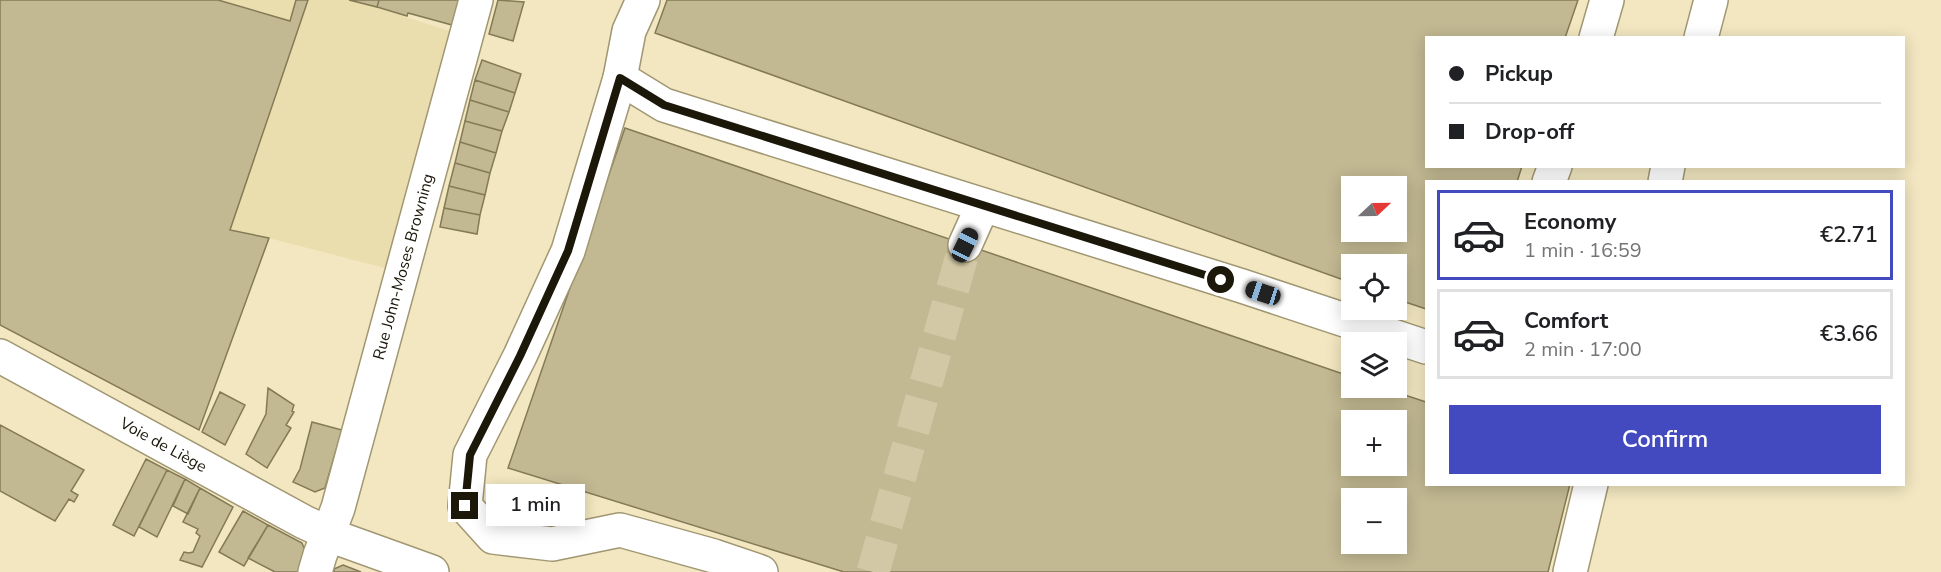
<!DOCTYPE html>
<html lang="en">
<head>
<meta charset="utf-8">
<style>
	:root { --surface:#fff; --page:#f6f6f6; --text:#202124; --muted:#757577; --line:#e0e0e0; --accent:#434abf }
	body { margin:0; font-family:"Nunito Sans",sans-serif; background:var(--page); color:var(--text); height:100vh; display:flex; flex-direction:column; font-size:22px; white-space:nowrap }
	* { box-sizing:border-box; margin:0 }
	p { font-size:20px; color:var(--muted) }
	.icon { flex:none; width:33px; height:33px; fill:none; stroke:currentColor; stroke-width:2; stroke-linecap:round; stroke-linejoin:round }
	.map { position:relative; flex:1; overflow:hidden }
	.panel { position:absolute; left:1425px; top:180px; width:480px; height:306px; display:flex; flex-direction:column; background:var(--surface); border-radius:0px; box-shadow:0 3px 15px #0003 }
	.panel>* { flex:none }
	.banner { position:absolute; left:1425px; top:36px; width:480px; height:132px; border-radius:0px; box-shadow:0 3px 15px #0003; display:grid; align-content:center; height:132px; padding:0 24px; background:var(--surface) }
	.needle { width:39px; rotate:68deg }
	.fabs { position:absolute; left:1341px; top:176px; display:grid; gap:12px }
	.fabs a { display:grid; place-items:center; width:66px; height:66px; border-radius:0px; background:var(--surface); box-shadow:0 3px 15px #0003; font-size:30px }
	.end { position:absolute; width:27px; height:27px; margin:-14px; border:8px solid #1b1709; background:#fff; box-shadow:0 0 0 3px #fff }
	.from { border-radius:50% }
	.bubble { position:absolute; height:42px; border-radius:0px; background:var(--surface); box-shadow:0 3px 15px #0003; font-size:20px; font-weight:600; line-height:42px; text-align:center }
	.car { position:absolute; width:18px; height:36px; margin:-18px -9px; border-radius:8px; box-shadow:0 0 4px 2px #0007; background:linear-gradient(#222 24%,#8ab4d8 0 40%,#222 0 76%,#8ab4d8 0 86%,#222 0) }
	.banner b { display:flex; align-items:center; gap:21px; height:57px; font-size:22px }
	.banner b+b { border-top:2px solid var(--line) }
	.banner i { width:15px; height:15px; background:var(--text) }
	ul { padding:10px 0 0; list-style:none }
	li { display:flex; align-items:center; gap:18px; height:90px; margin:0 12px 9px; padding:0 12px; border:3px solid var(--line); border-radius:0px }
	li div { flex:1 }
	li b { display:block; font-size:22px }
	li em { font-style:normal; font-weight:600 }
	li.selected { border-color:var(--accent) }
	li>.icon { width:54px; height:54px; stroke-width:1.5 }
	.primary-button { display:flex; gap:12px; margin-top:auto; padding:12px 24px }
	.primary-button a { flex:1; height:69px; border-radius:0px; background:var(--accent); color:#fff; font-size:24px; font-weight:600; line-height:69px; text-align:center }
	.map>svg:first-child { display:block }
	.built { fill:#eaddae }
	.building { fill:#c2b892; stroke:#847a56; stroke-width:1.5; fill-rule:evenodd }
	.lines { fill:none; stroke-linecap:round; stroke-linejoin:round }
	.minor-tunnel { stroke:#d2c8a5; stroke-width:33; stroke-dasharray:33 16; stroke-linecap:butt }
	.minor-casing { stroke:#a19773; stroke-width:36 }
	.minor { stroke:#fff; stroke-width:33 }
	.route { stroke:#1b1709; stroke-width:8 }
	.labels { text-anchor:middle; dominant-baseline:central; stroke-width:5; stroke-linejoin:round; paint-order:stroke }
	.street-label { font-size:16px; fill:#1b1709; stroke:#f2e7c0 }
</style>
</head>
<body>
<div class="map">
<svg width="1941" height="572" viewBox="0 0 1941 572">
	<rect width="100%" height="100%" fill="#f2e7c0"/>
	<path class="built" d="M 0,0 L 379,0 L 377,8 L 450,31 L 389,269 L 269,238 L 199,430 L 0,325 Z"/>
	<path class="building" d="M 0,0 L 218,0 L 290,21 L 296,0 L 308,0 L 230,230 L 269,238 L 199,430 L 0,325 Z
		M 349,0 L 379,0 L 377,7 Z
		M 379,0 L 459,0 L 452,25 L 408,13 L 407,16 L 377,7 Z
		M 498,0 L 524,2 L 513,41 L 489,34 Z
		M 667,0 L 1578,0 L 1565,38 L 1426,38 L 1426,166 L 1522,166 L 1517,182 L 1426,182 L 1426,309 L 1396,299 L 1396,264 L 1352,264 L 1352,283 L 655,33 ZM 1352,186 L 1396,186 L 1396,231 L 1352,231 Z
		M 482,60 L 521,74 L 515,93 L 475,80 Z
		M 475,80 L 515,93 L 509,112 L 470,100 Z
		M 470,100 L 509,112 L 502,131 L 465,121 Z
		M 465,121 L 502,131 L 496,153 L 460,142 Z
		M 625,128 L 1352,377 L 1352,387 L 1381,387 L 1426,402 L 1426,484 L 1570,484 L 1548,572 L 844,572 L 508,468 ZM 1352,420 L 1396,420 L 1396,465 L 1352,465 ZM 1352,498 L 1396,498 L 1396,543 L 1352,543 Z
		M 460,142 L 496,153 L 490,173 L 455,163 Z
		M 455,163 L 490,173 L 485,195 L 449,186 Z
		M 449,186 L 485,195 L 480,215 L 444,208 Z
		M 444,208 L 480,215 L 477,234 L 440,227 Z
		M 268,388 L 294,405 L 292,411 L 294,412 L 286,425 L 291,428 L 267,468 L 246,454 L 266,414 Z
		M 220,392 L 245,405 L 225,445 L 202,432 Z
		M 312,422 L 342,430 L 325,488 L 315,492 L 293,482 L 300,469 Z
		M 0,425 L 84,470 L 71,491 L 78,495 L 74,502 L 69,499 L 55,521 L 0,491 Z
		M 146,459 L 167,470 L 134,536 L 113,525 Z
		M 167,470 L 185,479 L 157,537 L 139,527 Z
		M 185,479 L 200,488 L 188,514 L 173,506 Z
		M 200,488 L 233,507 L 202,567 L 180,560 L 184,552 L 189,553 L 193,552 L 200,536 L 196,533 L 198,529 L 183,522 Z
		M 243,511 L 268,525 L 244,566 L 219,552 Z
		M 268,525 L 302,543 L 306,553 L 301,572 L 275,572 L 248,558 Z
		M 343,565 L 361,572 L 334,572 L 334,569 Z"/>
	<g class="lines">
		<path class="minor-tunnel" d="M 873,572 L 965,245"/>
		<defs>
			<g id="minor">
				<path d="M 643,0 L 629,31 L 620,78 L 664,105 L 1242,286 L 1426,347"/>
				<path d="M 1596,38 L 1607,0"/>
				<path d="M 1701,38 L 1711,0"/>
				<path d="M 620,78 L 568,251 L 520,356 L 470,455 L 465,506 L 493,537 L 552,544 L 620,530 L 714,556 L 761,572"/>
				<path d="M 1549,182 L 1555,166"/>
				<path d="M 1665,182 L 1668,166"/>
				<path d="M 965,245 L 983,205"/>
				<path id="s1" d="M 0,356 L 304,522 L 343,540 L 432,572"/>
				<path id="s2" d="M 315,572 L 320,555 L 338,508 L 476,0"/>
				<path d="M 1570,572 L 1591,484"/>
			</g>
		</defs>
		<use href="#minor" class="minor-casing"/>
		<use href="#minor" class="minor"/>
	</g>
	<g class="lines">
		<path class="route" d="M 465,506 L 470,455 L 520,356 L 568,251 L 620,78 L 664,105 L 1221,280"/>
	</g>
	<g class="labels">
		<g class="street-label">
			<text stroke="none"><textPath href="#s2" startOffset="318">Rue John-Moses Browning</textPath></text>
			<text stroke="none"><textPath href="#s1" startOffset="186">Voie de Liège</textPath></text>
		</g>
	</g>
</svg>
<div class="fabs">
<a><svg class="needle" viewBox="-14 -14 28 28"><path d="M0-13l5 13h-10z" fill="#e53935"/><path d="M0 13l5-13h-10z" fill="#757577"/></svg></a>
<a><svg class="icon" aria-label="locate" viewBox="0 0 24 24"><circle cx="12" cy="12" r="6"/><path d="M12 2v4M12 18v4M2 12h4M18 12h4"/></svg></a>
<a><svg class="icon" aria-label="layers" viewBox="0 0 24 24"><path d="M12 4l9 5-9 5-9-5zM3 14l9 5 9-5"/></svg></a>
<a>+</a>
<a>−</a>
</div>
<i class="end from" style="left:1221px;top:280px"></i>
<i class="end" style="left:465px;top:506px"></i>
<div class="bubble" style="left:486px;top:484px;width:99px">1 min</div>
<i class="car" style="left:965px;top:245px;rotate:26deg"></i>
<i class="car" style="left:1263px;top:293px;rotate:288deg"></i>
<div class="banner">
<b><i class="from"></i>Pickup</b>
<b><i></i>Drop-off</b>
</div>
<section class="panel">
<ul>
<li class="selected"><svg class="icon" aria-label="car" viewBox="0 0 24 24"><path d="M5 17H2v-5l4-1 3-4h7l3 4 3 1v5h-3M9 17h6M6 11h13"/><circle cx="7" cy="17" r="2"/><circle cx="17" cy="17" r="2"/></svg><div><b>Economy</b><p>1 min · 16:59</p></div><em>€2.71</em></li>
<li><svg class="icon" aria-label="car" viewBox="0 0 24 24"><path d="M5 17H2v-5l4-1 3-4h7l3 4 3 1v5h-3M9 17h6M6 11h13"/><circle cx="7" cy="17" r="2"/><circle cx="17" cy="17" r="2"/></svg><div><b>Comfort</b><p>2 min · 17:00</p></div><em>€3.66</em></li>
</ul>
<div class="primary-button"><a>Confirm</a></div>
</section>
</div>
</body>
</html>
